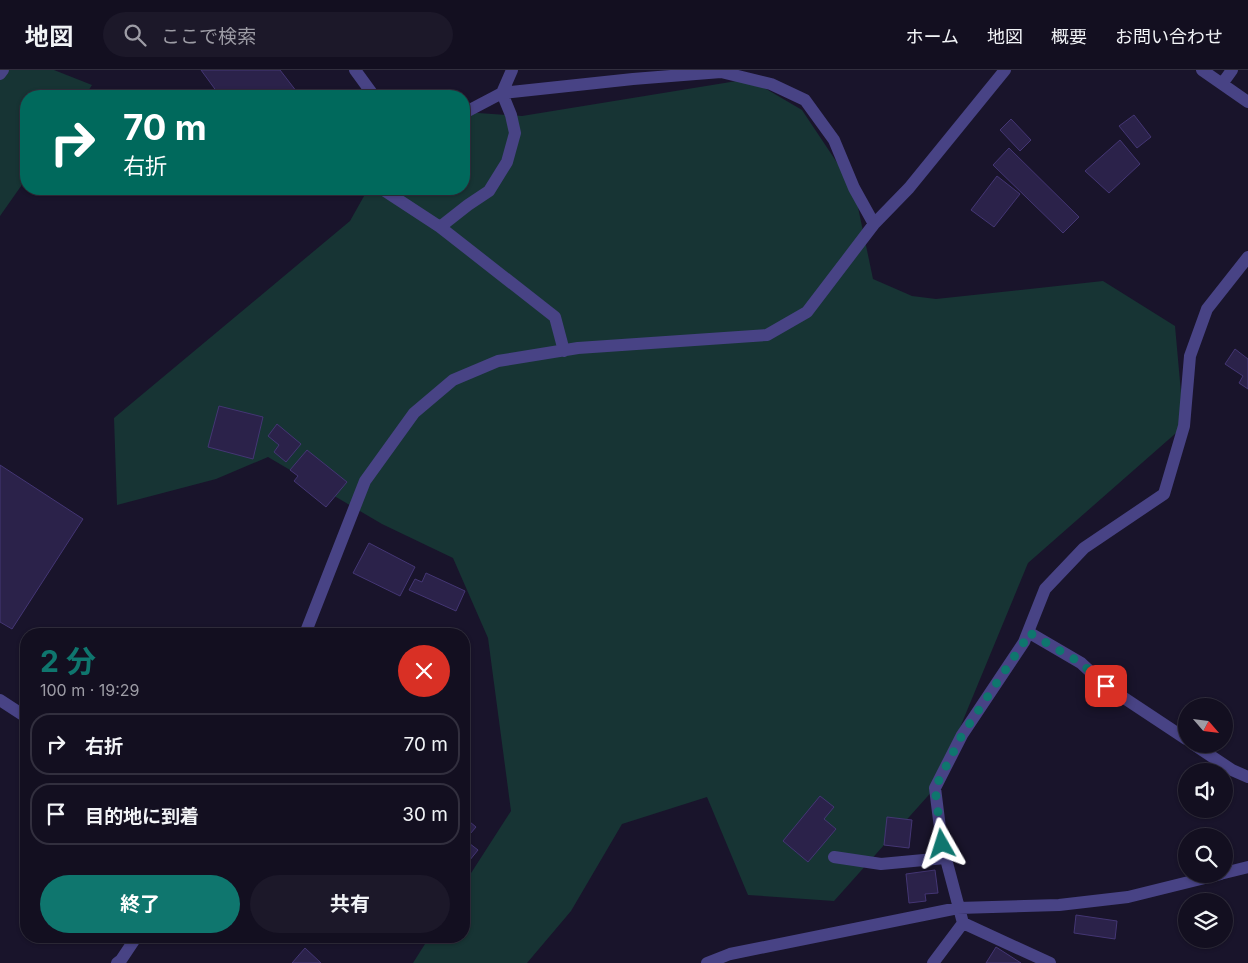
<!DOCTYPE html>
<html lang="ja">
<head>
<meta charset="utf-8">
<style>
  :root { --surface:#130f20; --page:#1c1829; --text:#f1f3f6; --muted:#9d9ca5; --line:#322f3e; --accent:#0f766e }
  body { margin:0; font-family:Inter,"Noto Sans JP",sans-serif; background:var(--page); color:var(--text); height:100vh; display:flex; flex-direction:column; font-size:19px; white-space:nowrap }
  * { box-sizing:border-box; margin:0 }
  p { font-size:16px; color:var(--muted) }
  .icon { flex:none; width:28px; height:28px; fill:none; stroke:currentColor; stroke-width:2; stroke-linecap:round; stroke-linejoin:round }
  .map { position:relative; flex:1; overflow:hidden }
  .sheet { position:absolute; left:20px; top:558px; width:450px; height:315px; display:flex; flex-direction:column; background:var(--surface); border-radius:20px; box-shadow:0 1px 4px #0004,0 0 0 1px var(--line) }
  .sheet>* { flex:none }
  .top-card { position:absolute; left:20px; top:20px; width:450px; height:105px; border-radius:20px; box-shadow:0 1px 4px #0004,0 0 0 1px var(--line); background:#00695c; color:#fff; overflow:hidden }
  .needle { width:32px; rotate:118deg }
  .tools { position:absolute; left:1178px; top:628px; display:grid; gap:10px }
  .tools a { display:grid; place-items:center; width:55px; height:55px; border-radius:50%; background:var(--surface); box-shadow:0 1px 4px #0004,0 0 0 1px var(--line); font-size:25px }
  .pin { position:absolute; display:grid; place-items:center; width:42px; height:42px; color:#fff; margin:-21px; border-radius:10px; box-shadow:0 2px 8px #0006 }
  .me { position:absolute; width:55px; margin:-28px; rotate:354deg; stroke-linejoin:round; filter:drop-shadow(0 0 4px #0008) }
  .turn { display:flex; align-items:center; gap:18px; height:105px; padding:0 20px; font-size:22px }
  .turn .icon { width:65px; height:65px; stroke-width:2.5 }
  .turn b { display:block; font-size:35px; line-height:42px }
  .round { display:grid; place-items:center; flex:none; width:52px; height:52px; border-radius:26px; background:var(--page) }
  .headline { display:flex; align-items:center; justify-content:space-between; height:85px; padding:0 20px }
  h1 { font-size:30px; font-weight:700; line-height:38px; color:var(--accent) }
  .cta { display:flex; gap:10px; margin-top:auto; padding:10px 20px }
  .cta a { flex:1; height:58px; border-radius:30px; background:var(--accent); color:#fff; font-size:20px; font-weight:700; line-height:58px; text-align:center }
  .cta a+a { background:var(--page); color:var(--text) }
  ul { padding:0; list-style:none }
  li { display:flex; align-items:center; gap:15px; height:62px; margin:0 10px 8px; padding:0 10px; border:2px solid var(--line); border-radius:20px }
  li div { flex:1 }
  li b { display:block; font-size:19px }
  li em { font-style:normal }
  header { display:flex; align-items:center; gap:30px; box-sizing:border-box; height:70px; padding:0 25px; background:var(--surface); border-bottom:1px solid var(--line) }
  header strong { font-size:24px }
  nav { display:flex; gap:28px; margin-inline-start:auto; font-size:18px }
  .search { width:350px; height:45px; background:var(--page); display:flex; align-items:center; gap:12px; box-sizing:border-box; padding:0 18px; border-radius:28px; color:var(--muted); font-size:19px }
  .map>svg:first-child { display:block }
  .green { fill:#173434 }
  .building { fill:#2b224a; stroke:#443674 }
  .lines { fill:none; stroke-linecap:round; stroke-linejoin:round }
  .minor { stroke:#484385; stroke-width:12 }
  .route { stroke:#0f766e; stroke-width:9; stroke-dasharray:0 16.2 }
</style>
</head>
<body>
<header>
<strong>地図</strong>
<div class="search"><svg class="icon" aria-label="search" viewBox="0 0 24 24"><circle cx="10" cy="10" r="6"/><path d="M15 15l6 6"/></svg>ここで検索</div>
<nav><a>ホーム</a><a>地図</a><a>概要</a><a>お問い合わせ</a></nav>
</header>
<div class="map">
<svg width="1248" height="893" viewBox="0 0 1248 893">
  <rect width="100%" height="100%" fill="#19142b"/>
  <!-- green -->
  <path class="green" d="M0,0H54L92,15L85,26H26V109L0,146Z
    M749,9L802,40L854,118L873,209L912,226L936,229L1103,211L1175,256L1184,356L1028,493L935,718L834,831L748,825L707,727L622,754L571,841L527,893H413L430,866H464V814L511,741L488,568L453,488L382,454L268,387L216,409L117,435L114,348L350,151L368,119H464V42L522,46Z"/>
  <!-- building -->
  <path class="building" d="M201,0H280L300,26H220Z
    M1134,45L1151,67L1137,78L1119,56Z
    M1011,49L1031,70L1020,81L1000,60Z
    M1120,70L1140,94L1109,123L1085,101Z
    M1009,78L1079,147L1063,163L993,95Z
    M997,106L1020,124L994,157L971,140Z
    M1235,279L1248,289V319L1239,313L1243,306L1225,294Z
    M219,336L263,347L253,389L208,377Z
    M277,354L301,374L286,392L274,382L279,375L268,366Z
    M307,380L347,412L326,437L294,411L298,406L290,400Z
    M0,395L83,449L12,559L0,552Z
    M369,473L415,497L400,526L353,503Z
    M426,503L465,521L456,541L409,520L415,509L422,512Z
    M820,726L834,737L824,749L836,759L808,792L783,771Z
    M464,729L470,734L464,742Z
    M464,747L476,757L465,770L478,780L465,796L464,795Z
    M887,747L912,750L909,778L884,775Z
    M935,800L938,823L925,824L926,831L909,833L906,804Z
    M1076,845L1117,851L1115,869L1074,863Z
    M996,877L1021,893H986Z
    M305,878L321,893H292Z"/>
  <g class="lines">
    <!-- minor -->
    <path class="minor" d="M355,0L374,26
      M512,0L502,23L633,9L721,2L771,14L805,30L834,70L854,118L874,154
      M1202,0L1248,32
      M0,4L3,0
      M1222,14L1232,0
      M464,43L502,23L511,45L515,63L507,92L489,121L468,135L440,157L555,247L564,281
      M382,119L440,157
      M1028,562L1081,593L1106,616L1186,669
      M305,564L365,411L414,343L453,310L498,291L578,278L767,265L807,242L874,154L909,118L1005,0
      M0,630L26,647
      M1193,674L1232,700L1248,707
      M834,787L881,794L945,788
      M1224,803L1248,797
      M963,853L1050,893
      M117,893L121,890L137,866
      M707,893L730,884L958,838L1059,835L1128,827L1221,804
      M933,893L963,853L942,774L935,718L962,665L1024,572L1045,519L1084,478L1164,424L1184,356L1190,286L1207,239L1248,187"/>
  </g>
  <g class="lines">
    <!-- route -->
    <path class="route" d="M942,774L935,718L962,665L1024,572L1028,562L1081,593L1106,616"/>
  </g>
</svg>
<div class="tools">
<a><svg class="needle" viewBox="-14 -14 28 28"><path d="M0-13l5 13h-10z" fill="#e53935"/><path d="M0 13l5-13h-10z" fill="#9d9ca5"/></svg></a>
<a><svg class="icon" aria-label="sound" viewBox="0 0 24 24"><path d="M4 9h4l5-4v14l-5-4H4zM17 9q2 3 0 6"/></svg></a>
<a><svg class="icon" aria-label="search" viewBox="0 0 24 24"><circle cx="10" cy="10" r="6"/><path d="M15 15l6 6"/></svg></a>
<a><svg class="icon" aria-label="layers" viewBox="0 0 24 24"><path d="M12 4l9 5-9 5-9-5zM3 14l9 5 9-5"/></svg></a>
</div>
<div class="pin" style="left:1106px;top:616px;background:#d93025"><svg class="icon" aria-label="arrive" viewBox="0 0 24 24"><path d="M6 21V4h12l-3 4 3 4H6"/></svg></div>
<svg class="me" style="left:942px;top:774px" viewBox="-20 -20 40 40"><path d="M0-17L14 15 0 8-14 15z" fill="#0f766e" stroke="#fff" stroke-width="4"/></svg>
<div class="top-card">
<div class="turn"><svg class="icon" aria-label="right" viewBox="0 0 24 24"><path d="M7 20v-9h11M14 6l5 5-5 5"/></svg><div><b>70 m</b>右折</div></div>
</div>
<section class="sheet">
<div class="headline"><div><h1>2 分</h1><p>100 m · 19:29</p></div><a class="round" style="background:#d93025;color:#fff"><svg class="icon" aria-label="close" viewBox="0 0 24 24"><path d="M6 6l12 12M18 6L6 18"/></svg></a></div>
<ul>
<li><svg class="icon" aria-label="right" viewBox="0 0 24 24"><path d="M7 20v-9h11M14 6l5 5-5 5"/></svg><div><b>右折</b></div><em>70 m</em></li>
<li><svg class="icon" aria-label="arrive" viewBox="0 0 24 24"><path d="M6 21V4h12l-3 4 3 4H6"/></svg><div><b>目的地に到着</b></div><em>30 m</em></li>
</ul>
<div class="cta"><a>終了</a><a>共有</a></div>
</section>
</div>
</body>
</html>
